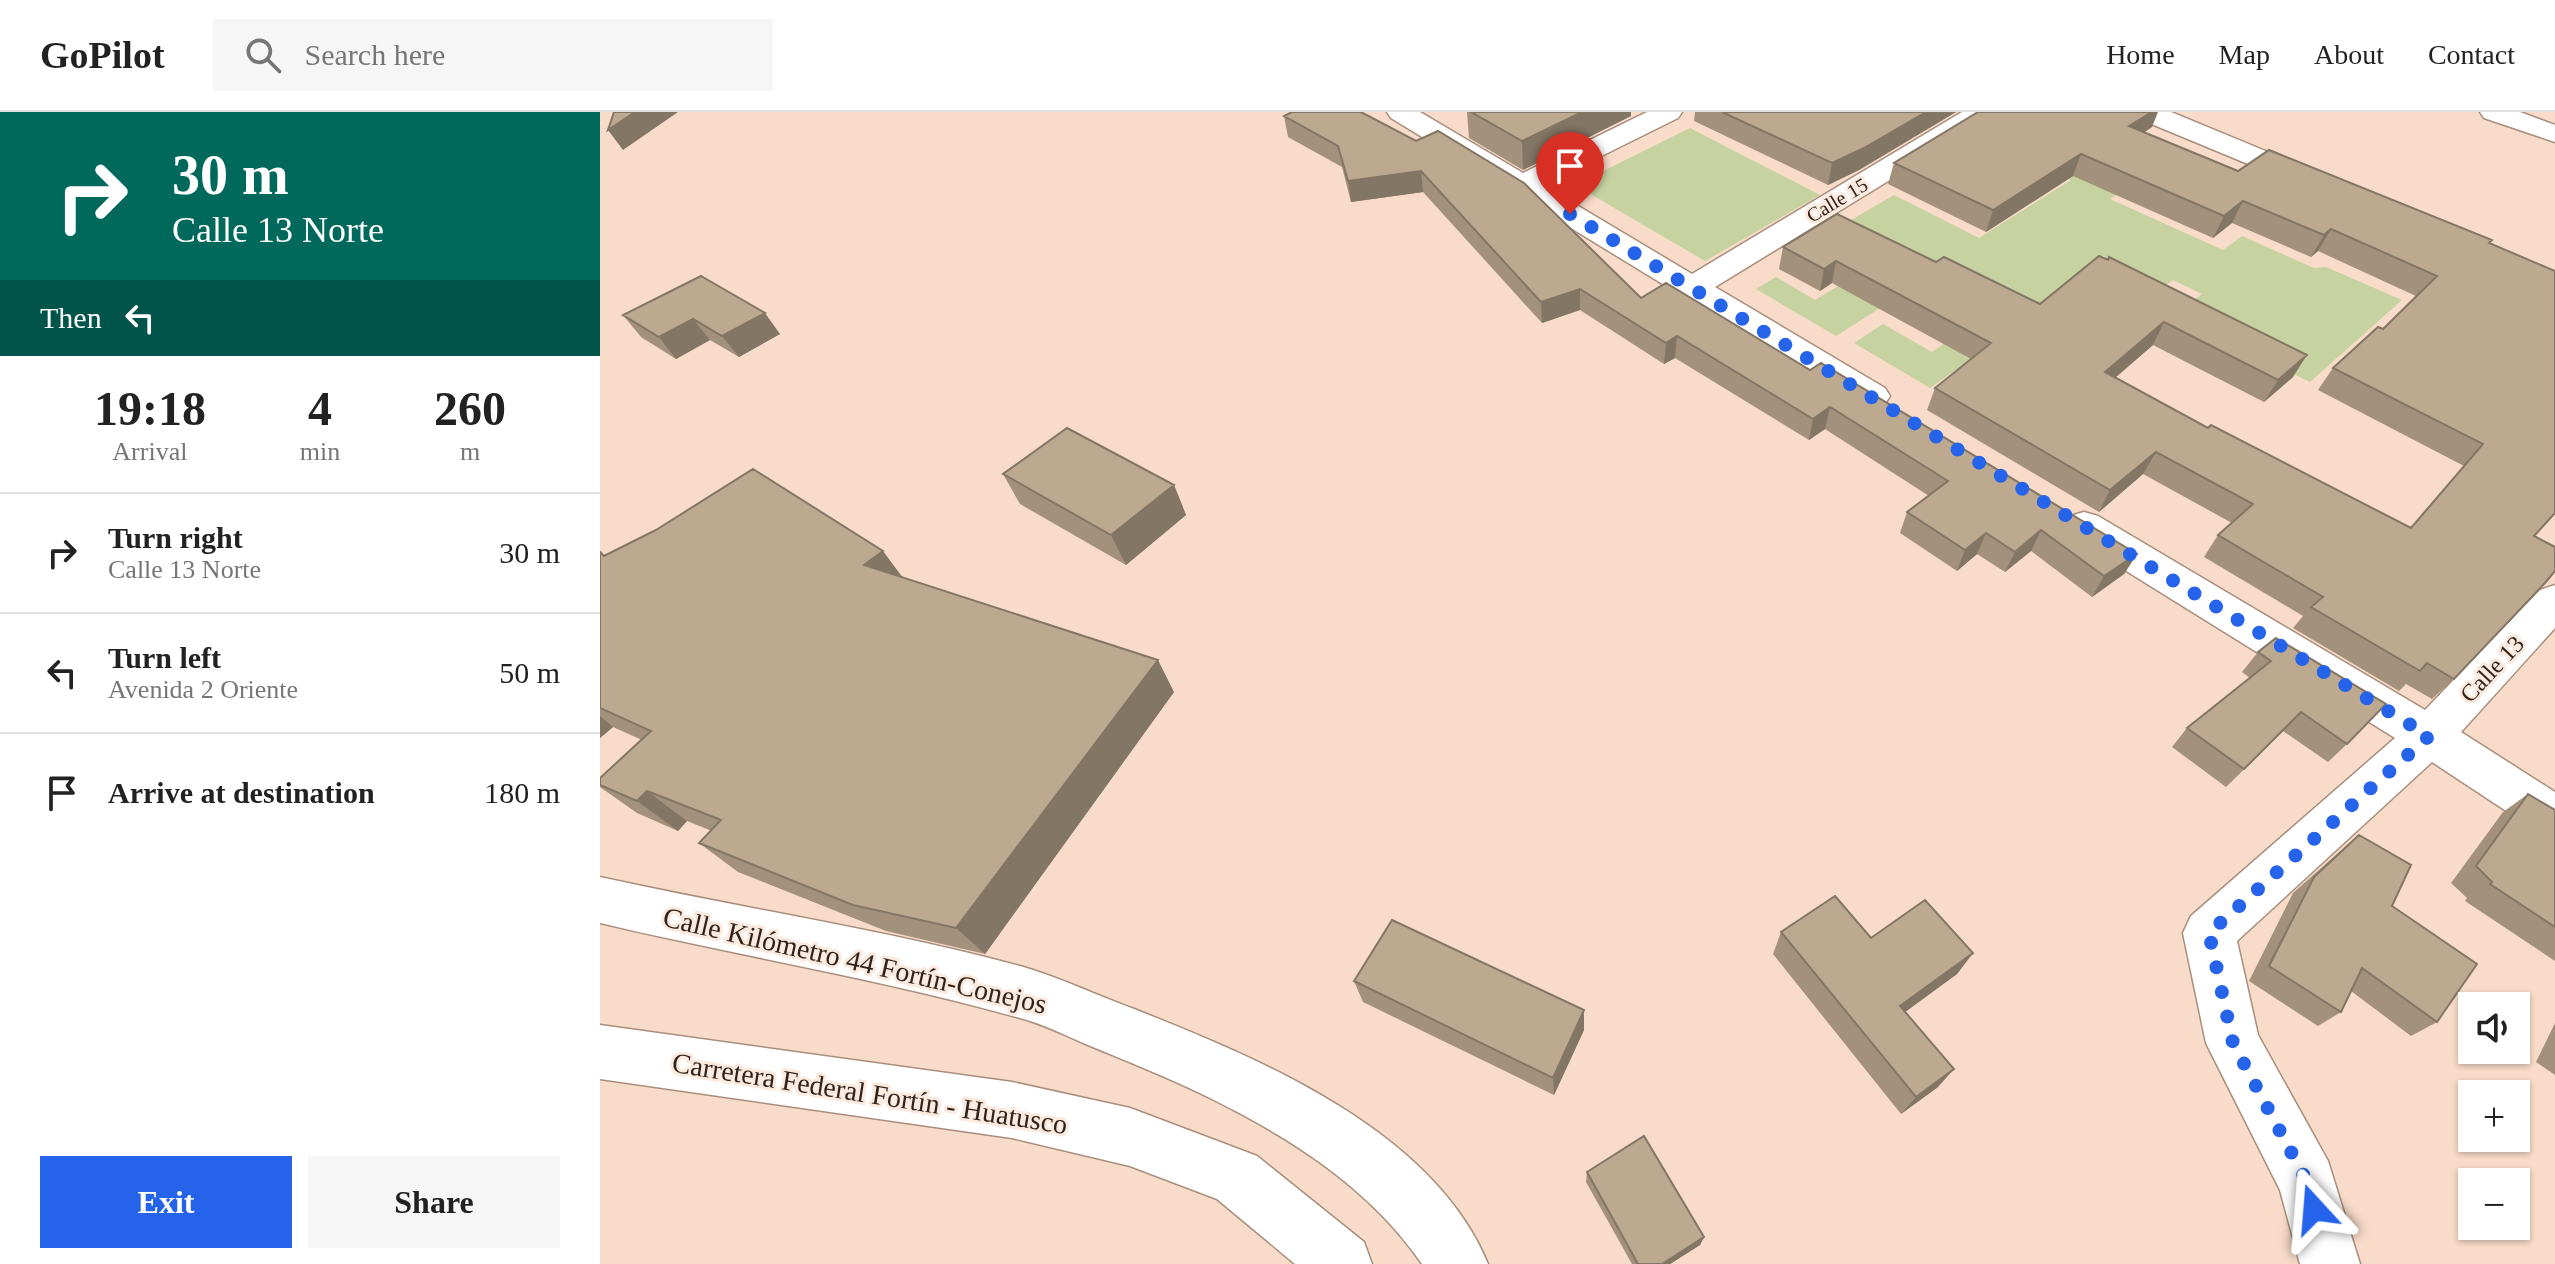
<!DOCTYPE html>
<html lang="en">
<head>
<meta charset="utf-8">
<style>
  :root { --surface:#fff; --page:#f6f6f6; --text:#222; --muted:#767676; --line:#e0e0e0; --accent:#2563eb }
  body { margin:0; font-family:Georgia,serif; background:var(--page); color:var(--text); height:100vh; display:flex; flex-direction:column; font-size:30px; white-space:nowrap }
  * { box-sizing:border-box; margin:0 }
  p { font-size:26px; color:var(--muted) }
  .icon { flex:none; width:44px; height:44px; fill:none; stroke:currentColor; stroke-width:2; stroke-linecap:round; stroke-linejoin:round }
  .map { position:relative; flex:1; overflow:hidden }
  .drawer { display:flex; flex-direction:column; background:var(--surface); width:600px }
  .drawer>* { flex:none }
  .banner { background:#00695c; color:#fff; overflow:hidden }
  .tools { position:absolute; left:1858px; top:880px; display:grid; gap:16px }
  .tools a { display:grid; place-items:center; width:72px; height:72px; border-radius:0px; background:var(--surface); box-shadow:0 2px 6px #0004; font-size:40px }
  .pin { position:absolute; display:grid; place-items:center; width:68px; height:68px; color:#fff; margin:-82px -34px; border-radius:50% 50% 50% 0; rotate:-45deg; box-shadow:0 0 8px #0007 }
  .pin .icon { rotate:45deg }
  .me { position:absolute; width:88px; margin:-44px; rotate:341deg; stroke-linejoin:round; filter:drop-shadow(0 0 6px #0008) }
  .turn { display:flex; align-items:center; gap:28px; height:168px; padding:0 40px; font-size:36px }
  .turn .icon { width:104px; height:104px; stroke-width:2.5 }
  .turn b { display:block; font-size:56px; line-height:68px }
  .then { display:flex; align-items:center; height:76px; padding:0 40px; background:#0003; gap:16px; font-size:30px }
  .eta { display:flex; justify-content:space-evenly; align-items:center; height:136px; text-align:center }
  .eta b { font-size:48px; font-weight:700; line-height:56px }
  .button { display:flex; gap:16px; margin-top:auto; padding:16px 40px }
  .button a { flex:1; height:92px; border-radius:0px; background:var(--accent); color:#fff; font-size:32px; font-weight:700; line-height:92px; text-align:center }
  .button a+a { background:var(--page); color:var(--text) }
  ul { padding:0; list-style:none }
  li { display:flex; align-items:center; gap:24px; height:120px; padding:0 40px; border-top:2px solid var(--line) }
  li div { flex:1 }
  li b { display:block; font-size:30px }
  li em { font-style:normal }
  header { display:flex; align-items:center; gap:48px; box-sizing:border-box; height:112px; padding:0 40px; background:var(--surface); border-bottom:2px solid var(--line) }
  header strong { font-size:38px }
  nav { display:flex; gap:44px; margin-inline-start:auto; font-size:28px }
  .search { width:560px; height:72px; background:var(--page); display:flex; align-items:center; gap:20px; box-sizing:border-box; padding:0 28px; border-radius:0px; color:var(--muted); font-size:30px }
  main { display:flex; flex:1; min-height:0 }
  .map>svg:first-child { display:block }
  .green { fill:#c6d3a1 }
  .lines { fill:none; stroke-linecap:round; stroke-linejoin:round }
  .street-casing { stroke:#a98e7d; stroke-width:3 }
  .primary-casing { stroke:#a98e7d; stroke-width:3 }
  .street { fill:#fff; fill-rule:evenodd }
  .primary { fill:#fff; fill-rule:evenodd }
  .wall { fill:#a3917c }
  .shaded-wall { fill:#847665 }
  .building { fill:#bda990; stroke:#847665; stroke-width:2 }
  .route { stroke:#2563eb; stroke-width:14; stroke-dasharray:0 25.2 }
  .labels { text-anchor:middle; stroke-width:6; stroke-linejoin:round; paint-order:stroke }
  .far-street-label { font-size:20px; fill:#2f241d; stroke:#fceadf }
  .street-label { font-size:24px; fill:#2f241d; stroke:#fceadf }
  .near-street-label { font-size:28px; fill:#2f241d; stroke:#fceadf }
</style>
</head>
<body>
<header>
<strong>GoPilot</strong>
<div class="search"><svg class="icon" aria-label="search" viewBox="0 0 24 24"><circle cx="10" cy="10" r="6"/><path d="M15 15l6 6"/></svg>Search here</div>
<nav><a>Home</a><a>Map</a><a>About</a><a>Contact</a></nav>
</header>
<main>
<section class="drawer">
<div class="banner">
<div class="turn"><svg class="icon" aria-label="right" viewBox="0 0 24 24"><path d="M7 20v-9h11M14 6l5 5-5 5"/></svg><div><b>30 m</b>Calle 13 Norte</div></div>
<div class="then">Then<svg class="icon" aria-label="left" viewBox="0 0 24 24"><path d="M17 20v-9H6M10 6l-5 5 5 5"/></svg></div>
</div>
<div class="eta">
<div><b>19:18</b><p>Arrival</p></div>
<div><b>4</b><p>min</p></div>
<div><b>260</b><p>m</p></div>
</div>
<ul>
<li><svg class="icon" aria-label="right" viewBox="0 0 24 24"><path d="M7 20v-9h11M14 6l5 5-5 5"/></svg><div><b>Turn right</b><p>Calle 13 Norte</p></div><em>30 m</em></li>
<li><svg class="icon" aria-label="left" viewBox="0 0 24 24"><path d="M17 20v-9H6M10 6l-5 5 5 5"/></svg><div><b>Turn left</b><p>Avenida 2 Oriente</p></div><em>50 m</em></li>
<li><svg class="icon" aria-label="arrive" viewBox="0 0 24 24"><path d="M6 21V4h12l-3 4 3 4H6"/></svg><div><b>Arrive at destination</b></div><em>180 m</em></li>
</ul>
<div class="button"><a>Exit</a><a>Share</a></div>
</section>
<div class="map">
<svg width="1955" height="1152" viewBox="0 0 1955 1152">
  <rect width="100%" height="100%" fill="#f8dbc8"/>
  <!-- green -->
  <path class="green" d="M1090,16L1220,83L1105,149L975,73Z
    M1390,30L1573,42L1510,87L1623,138L1642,124L1714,156L1726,155L1802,188L1710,270L1574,203L1602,182L1573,168L1542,191L1489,164L1330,276L1254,231L1283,212L1332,240L1399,194L1337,160L1236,224L1156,177L1176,165L1215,188L1284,146L1234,118L1294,83L1379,126L1471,68Z"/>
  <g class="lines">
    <defs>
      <path id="street" d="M787,0H820L923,61L1047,0H1082L1078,6L943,73L1092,162L1362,0H1395L1391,6L1115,175L1285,276L1290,284L1285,292L1272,296L1259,292L791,6Z
        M1533,0H1571L1721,62L1726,68L1721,74L1711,77L1701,74L1537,6Z
        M1880,0H1920L1955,13V30L1884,6Z
        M1484,400L1498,404L1825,598L1940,478L1955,473V516L1861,620L1955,680V726L1938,720L1832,650L1637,829L1658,923L1728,1049L1760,1152H1700L1680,1078L1606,931L1583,821L1591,804L1795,626L1470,424L1464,414L1470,404Z
        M0,765C140,796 282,817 420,854C459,865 496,883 534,897C660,947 833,1018 888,1152H822C770,1076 691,1026 610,986C570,966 529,950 488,933C465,923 443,912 420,906C282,867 139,844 0,811Z"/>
      <path id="primary" d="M0,913L412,970L530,996L657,1044L764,1130L772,1152H695L617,1087L530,1054L412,1026L0,967Z"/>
    </defs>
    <!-- street casing -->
    <use href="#street" class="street-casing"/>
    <!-- primary casing -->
    <use href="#primary" class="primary-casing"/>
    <!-- street -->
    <use href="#street" class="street"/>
    <!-- primary -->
    <use href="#primary" class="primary"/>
  </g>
  <!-- wall -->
  <path class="wall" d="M761,0L1041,186L1210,258L1537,442L1524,462L1492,485L1431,439L1405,460L1377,442L1357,459L1300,421L1307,400L1329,384L1225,317L1209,328L1075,246L1064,252L980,198L942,211L823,80L751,90L742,55L688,25L684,4Z
    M867,0H1031V4L923,58L869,26Z
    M1095,0H1356L1259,58L1228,73L1094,9Z
    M1552,15L1544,20L1638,59L1890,132L1934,424L1854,567L1832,587L1806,572L1799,579L1693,516L1703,504L1604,445L1618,423L1632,411L1543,362L1499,400L1327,298L1335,276L1371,247L1232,171L1220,179L1179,157L1183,135L1336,150L1440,192L1499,144L1693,265L1664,290L1553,233L1515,266L1608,316L1811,416L1864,354L1718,278L1733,256L1783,217L1816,184L1718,139L1711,145L1632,111L1613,126L1473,64L1386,120L1288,72L1294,51Z
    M101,164L180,222L139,245L110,228L76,247L41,225L23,203Z
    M403,362L574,373L586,403L526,453L420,392Z
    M0,440L4,444L302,465L574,580L385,842L286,819L138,760L99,731L112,719L87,709L78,719L37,701L0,675V666L42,628L13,615L0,626Z
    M1676,526L1747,632L1728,650L1683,619L1626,675L1572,635L1587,616L1650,566L1642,560L1658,540Z
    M1928,682L1955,698V849L1865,789L1867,786L1851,771L1903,700Z
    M1759,723L1792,794L1837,910L1811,924L1751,879L1741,900L1718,914L1649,869L1693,781L1738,741Z
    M1181,820L1271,826L1373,841L1357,862L1305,900L1338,975L1301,1002L1173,842Z
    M754,869L984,898V918L954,983L763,890Z
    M1955,911V963L1936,950Z
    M987,1060L1104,1125L1100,1133L1070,1152H1032L986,1070Z"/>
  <!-- shaded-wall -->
  <path class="shaded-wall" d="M35,0H78L23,38L8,18Z
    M982,0H1031V4L923,58L922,29Z
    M1326,0H1356L1259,58L1228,73L1232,51Z
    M1552,0H1558L1552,15L1521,36L1529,14Z
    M1481,42L1473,64L1386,120L1393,98Z
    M821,59L823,80L751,90L748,69Z
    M1643,89L1632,111L1613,126L1624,104Z
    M1731,117L1718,139L1711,145L1724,123Z
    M1236,149L1232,171L1220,179L1224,157Z
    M980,177V198L942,211L941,190Z
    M165,201L180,222L139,245L122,224Z
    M93,207L110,228L76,247L59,225Z
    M1564,210L1553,233L1495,283L1505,260Z
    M1077,224L1075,246L1064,252L1066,231Z
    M1707,243L1693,265L1664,290L1678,268Z
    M1230,295L1225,317L1209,328L1213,307Z
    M1556,340L1543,362L1499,400L1510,378Z
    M574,373L586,403L526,453L511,423Z
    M1441,418L1431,439L1405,460L1415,440Z
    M1386,421L1377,442L1357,459L1365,438Z
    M283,439L309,474L264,453Z
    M1537,442L1524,462L1492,485L1504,464Z
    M558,548L574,580L385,842L356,816Z
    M0,604L13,615L0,626Z
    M47,679L87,709L78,719L37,689Z
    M1373,841L1357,862L1286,914L1300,894Z
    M984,898V918L954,983L953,966Z
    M1354,957L1338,975L1301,1002L1316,985Z
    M1104,1125L1100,1133L1070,1152H1062Z"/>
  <!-- building -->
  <path class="building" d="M14,0H35L8,18Z
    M692,0H761L816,29L838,19L924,71L1041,186L1066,171L1210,258L1221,251L1537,442L1504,464L1441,418L1415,440L1386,421L1365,438L1307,400L1348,369L1230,295L1213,307L1077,224L1066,231L980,177L941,190L821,59L748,69L738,34L684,4Z
    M871,0H982L922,29Z
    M1122,0H1326L1264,36L1232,51Z
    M1378,0H1552L1529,14L1638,59L1669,38L1892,128L1889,131L1955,159V401L1934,424L1955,435V459L1945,471L1854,567L1827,551L1820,559L1711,495L1723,485L1618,423L1653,392L1556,340L1510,378L1335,276L1391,231L1236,149L1224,157L1183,135L1237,102L1336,150L1344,145L1440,192L1499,144L1508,148L1509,145L1707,243L1678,268L1564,210L1505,260L1608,316L1611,313L1811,416L1883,332L1733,256L1778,215L1783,217L1837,164L1731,117L1724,123L1643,89L1624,104L1481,42L1393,98L1294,51Z
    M101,164L165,201L122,224L93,207L59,225L23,203Z
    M467,316L574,373L511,423L403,362Z
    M153,357L283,439L264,453L558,548L356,816L253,793L99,731L121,708L47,679L37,689L0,673V666L51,619L0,596V440L4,444L56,418Z
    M1676,526L1786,592L1747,632L1701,600L1644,657L1587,616L1671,549L1658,540Z
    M1928,682L1955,698V815L1890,772L1892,770L1876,754Z
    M1759,723L1811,753L1792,794L1877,852L1837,910L1762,856L1741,900L1669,854L1714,765Z
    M1235,784L1271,826L1325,788L1373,841L1300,894L1354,957L1316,985L1181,820Z
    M792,808L984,898L953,966L754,869Z
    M1044,1024L1104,1125L1062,1152H1038L987,1060Z"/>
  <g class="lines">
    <!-- route -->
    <path class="route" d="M970,102L1829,624L1609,821L1633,931L1707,1070L1714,1097"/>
  </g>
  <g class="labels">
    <!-- far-street labels -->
    <g class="far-street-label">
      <text transform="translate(1237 88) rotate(-31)" y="7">Calle 15</text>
    </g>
    <!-- street labels -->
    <g class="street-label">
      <text transform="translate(1892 557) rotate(-47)" y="8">Calle 13</text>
    </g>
    <!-- near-street labels -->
    <g class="near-street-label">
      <text transform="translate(255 848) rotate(13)" y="10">Calle Kilómetro 44 Fortín-Conejos</text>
      <text transform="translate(270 981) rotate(9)" y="10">Carretera Federal Fortín - Huatusco</text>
    </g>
  </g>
</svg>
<div class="tools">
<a><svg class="icon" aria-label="sound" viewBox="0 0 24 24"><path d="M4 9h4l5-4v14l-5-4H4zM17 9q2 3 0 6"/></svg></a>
<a>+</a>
<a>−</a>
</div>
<div class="pin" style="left:970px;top:102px;background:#d93025"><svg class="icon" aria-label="arrive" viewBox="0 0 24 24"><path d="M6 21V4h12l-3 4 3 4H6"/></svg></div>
<svg class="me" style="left:1714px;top:1097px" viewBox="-20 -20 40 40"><path d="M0-17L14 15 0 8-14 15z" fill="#2563eb" stroke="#fff" stroke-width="4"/></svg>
</div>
</main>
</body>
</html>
